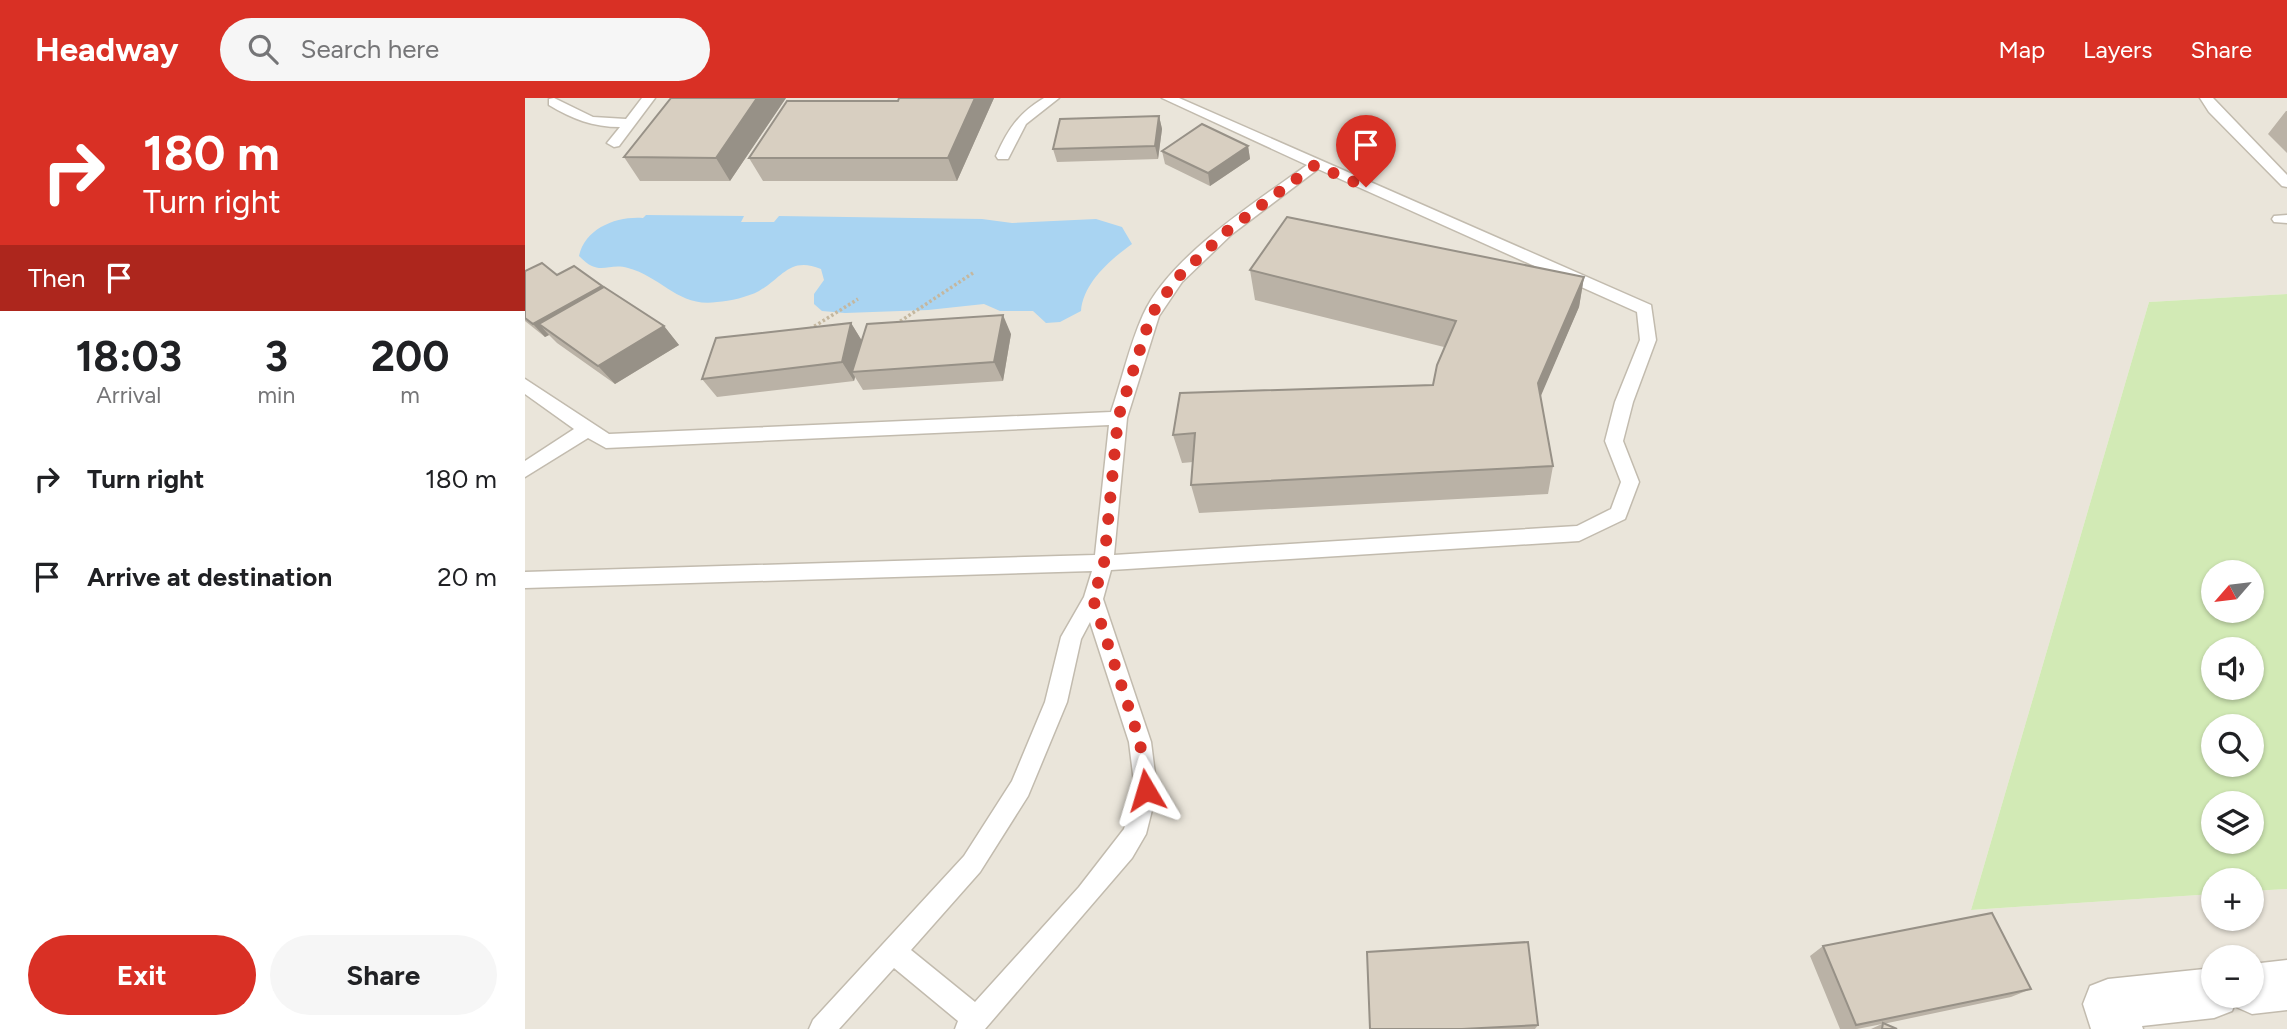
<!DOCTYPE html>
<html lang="en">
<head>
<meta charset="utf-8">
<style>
  :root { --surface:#fff; --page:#f6f6f6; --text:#202124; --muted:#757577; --accent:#d93025 }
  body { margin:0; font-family:Figtree,sans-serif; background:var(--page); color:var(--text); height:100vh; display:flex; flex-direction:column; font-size:26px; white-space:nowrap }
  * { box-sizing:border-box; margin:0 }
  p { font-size:23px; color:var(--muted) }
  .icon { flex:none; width:38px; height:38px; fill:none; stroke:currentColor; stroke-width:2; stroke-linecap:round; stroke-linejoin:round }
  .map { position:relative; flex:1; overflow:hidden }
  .panel { display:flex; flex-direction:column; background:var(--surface); width:525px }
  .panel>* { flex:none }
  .top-card { background:#d93025; color:#fff; overflow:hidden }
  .needle { width:46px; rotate:242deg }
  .buttons { position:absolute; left:1676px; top:462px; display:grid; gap:14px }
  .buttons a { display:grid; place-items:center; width:63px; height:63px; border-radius:50%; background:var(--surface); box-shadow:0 2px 5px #0004; font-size:35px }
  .pin { position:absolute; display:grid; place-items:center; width:60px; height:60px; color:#fff; margin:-72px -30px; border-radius:50% 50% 50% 0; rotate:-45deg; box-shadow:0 0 7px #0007 }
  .pin .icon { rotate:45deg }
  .me { position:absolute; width:77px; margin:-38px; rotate:353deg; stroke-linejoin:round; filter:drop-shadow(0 0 5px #0008) }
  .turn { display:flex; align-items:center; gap:24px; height:147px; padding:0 28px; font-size:32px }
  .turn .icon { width:91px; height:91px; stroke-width:2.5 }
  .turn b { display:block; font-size:49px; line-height:60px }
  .then { display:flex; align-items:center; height:66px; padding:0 28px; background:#0003; gap:14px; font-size:26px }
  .eta { display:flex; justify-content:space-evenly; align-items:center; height:119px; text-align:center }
  .eta b { font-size:42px; font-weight:700; line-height:49px }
  .button { display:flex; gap:14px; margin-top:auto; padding:14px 28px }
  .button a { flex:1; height:80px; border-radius:42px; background:var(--accent); color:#fff; font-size:28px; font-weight:700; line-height:80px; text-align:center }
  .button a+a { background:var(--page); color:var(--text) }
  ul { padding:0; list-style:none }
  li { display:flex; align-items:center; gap:21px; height:98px; padding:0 28px }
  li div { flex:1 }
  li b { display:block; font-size:26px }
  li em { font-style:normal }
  header { display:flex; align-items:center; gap:42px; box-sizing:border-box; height:98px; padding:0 35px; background:var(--accent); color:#fff }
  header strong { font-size:33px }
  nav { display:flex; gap:38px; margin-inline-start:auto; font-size:24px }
  .search { width:490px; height:63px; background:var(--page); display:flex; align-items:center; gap:18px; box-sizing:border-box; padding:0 24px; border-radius:38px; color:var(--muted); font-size:26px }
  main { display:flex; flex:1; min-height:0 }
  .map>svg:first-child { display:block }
  .residential { fill:#eae5da; fill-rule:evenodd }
  .green { fill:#d2eab5; fill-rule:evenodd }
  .water { fill:#a9d4f2 }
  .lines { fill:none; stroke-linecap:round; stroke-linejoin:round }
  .lane-casing { stroke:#c2bbae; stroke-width:3 }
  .street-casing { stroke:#c2bbae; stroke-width:3 }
  .path { stroke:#c4b79f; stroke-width:3.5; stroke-dasharray:2.5 2.5; stroke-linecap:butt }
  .lane { fill:#fff; fill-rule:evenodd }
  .street { fill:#fff; fill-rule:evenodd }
  .wall { fill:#bab2a6 }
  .shaded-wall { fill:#979187 }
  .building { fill:#d8cfc1; stroke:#979187; stroke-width:2 }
  .route { stroke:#d93025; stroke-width:12; stroke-dasharray:0 21.6 }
</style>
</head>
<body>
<header>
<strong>Headway</strong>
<div class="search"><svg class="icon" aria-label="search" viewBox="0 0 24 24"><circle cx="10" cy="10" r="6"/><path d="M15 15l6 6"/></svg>Search here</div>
<nav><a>Map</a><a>Layers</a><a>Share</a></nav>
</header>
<main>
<section class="panel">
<div class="top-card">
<div class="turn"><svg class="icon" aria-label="right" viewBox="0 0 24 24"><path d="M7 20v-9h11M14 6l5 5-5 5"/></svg><div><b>180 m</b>Turn right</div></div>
<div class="then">Then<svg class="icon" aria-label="arrive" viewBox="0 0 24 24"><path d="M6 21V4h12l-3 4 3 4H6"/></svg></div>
</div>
<div class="eta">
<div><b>18:03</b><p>Arrival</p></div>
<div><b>3</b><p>min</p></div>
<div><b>200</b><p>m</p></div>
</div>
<ul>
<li><svg class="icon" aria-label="right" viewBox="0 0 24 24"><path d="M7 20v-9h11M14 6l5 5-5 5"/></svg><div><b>Turn right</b></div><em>180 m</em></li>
<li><svg class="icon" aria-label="arrive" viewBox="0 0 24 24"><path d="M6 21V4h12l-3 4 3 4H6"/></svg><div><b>Arrive at destination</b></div><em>20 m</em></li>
</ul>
<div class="button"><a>Exit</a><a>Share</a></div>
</section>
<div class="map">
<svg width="1762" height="931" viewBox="0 0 1762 931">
  <rect width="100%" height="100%" fill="#f6f3ec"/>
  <!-- residential -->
  <path class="residential" d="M0,0H1762V196L1624,204L1446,812L1689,796V821H1727V793L1762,791V931H0ZM1689,859H1727V898H1689Z"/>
  <!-- green -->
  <path class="green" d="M1762,196V791L1727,793V782H1689V796L1446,812L1624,204ZM1689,474H1727V513H1689ZM1689,551H1727V590H1689ZM1689,628H1727V667H1689ZM1689,705H1727V744H1689Z"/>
  <!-- water -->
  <path class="water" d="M121,117L219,118L216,124H249L254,118L457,121L487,125L571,121L597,129L607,146C586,161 558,185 556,213L535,224L521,225L508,213H475L459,206L403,212L320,215L297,213L289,206V196L299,182L296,171C265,158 258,179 234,193C223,199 205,203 192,204C154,210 137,179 103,170C82,164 75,180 54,158C60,130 92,118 118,120Z"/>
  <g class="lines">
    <defs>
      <path id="lane" d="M29,0L68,19L101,21L117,0H130L94,48L89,49L82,45L95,29C68,29 47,21 24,7V1Z
        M519,0H534L501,26L483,61H473L471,58C483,31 494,15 519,0Z
        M637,0H654L1126,207L1131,242L1108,304L1098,343L1114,384L1100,421L1054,443L586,472L578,501L626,644L632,692L621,736L607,760L460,931H430L433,923L369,870L314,931H284L288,922L439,758L487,683L520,604L536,539L559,499L567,473L0,490V474L570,457L584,327L81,350L63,340L0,379V363L49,331L0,296V281L84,336L586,314C597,282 604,248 618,217C644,159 731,104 782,67ZM793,71L1112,214L1115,242L1090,304L1080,343L1096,384L1086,411L1052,428L589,457L602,320L634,218L657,184L707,136ZM565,524L604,644L610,692L599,731L554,789L450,904L386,852L455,774L503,698L542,604L556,541Z
        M1675,0H1688L1762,77V89L1757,88L1684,14Z
        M1762,117V125L1749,124L1747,121L1749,118Z"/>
      <path id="street" d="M1762,862V912L1727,916L1709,908L1707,913L1689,920L1617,928L1618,931H1566L1558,906L1565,888L1583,881L1689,870V898H1727V866Z"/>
    </defs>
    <!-- lane casing -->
    <use href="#lane" class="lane-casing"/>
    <!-- street casing -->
    <use href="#street" class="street-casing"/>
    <!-- path -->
    <path class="path" d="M371,226L448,175
      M285,231L333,201"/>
    <!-- lane -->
    <use href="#lane" class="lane"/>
    <!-- street -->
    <use href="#street" class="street"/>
  </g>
  <!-- wall -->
  <path class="wall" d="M261,0L205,83H115L99,59Z
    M374,0H469L432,83H238L224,60L373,3Z
    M1761,13H1762V55L1743,36Z
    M634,18L637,31L633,61L532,64L528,51Z
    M723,48L725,61L685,88L640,66L637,53Z
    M725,172L1059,179L1054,209L1015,298L1028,368L1023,396L674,415L666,387L668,364L657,365L648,337L908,287L919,249L730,202Z
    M0,173L32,177L78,190L139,228L154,247L90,286L32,245L24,237L20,239L0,223Z
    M326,225L337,243L486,236L478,283L338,292L330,279L329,283L192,299L177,281Z
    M1298,848L1506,891L1486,899L1358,926L1372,931H1346L1357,926L1332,931H1315L1285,858Z
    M1013,927L1010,931H845Z"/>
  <!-- shaded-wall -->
  <path class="shaded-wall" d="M232,0H261L205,83L191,60Z
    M450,0H469L432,83L423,60Z
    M634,18L637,31L633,61L630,48Z
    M723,48L725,61L685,88L683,75Z
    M1059,179L1054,209L1009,314L1013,285Z
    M77,188L88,201L14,226L24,237L20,239L8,226Z
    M478,217L486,236L478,283L469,264Z
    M326,225L337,243L327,274L330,279L329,283L317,264Z
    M139,228L154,247L90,286L73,268Z"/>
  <!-- building -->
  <path class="building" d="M146,0H232L191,60L99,59Z
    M374,0H450L423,60H224L262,3H373Z
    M634,18L630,48L528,51L535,21Z
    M677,26L723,48L683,75L637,53Z
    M762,119L1059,179L1013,285L1028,368L666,387L670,335L648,337L655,295L908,287L912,267L931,223L725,172Z
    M17,165L32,177L49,168L77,188L8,226L0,220V173Z
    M79,189L139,228L73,268L14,226Z
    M478,217L469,264L327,274L342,226Z
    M326,225L317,264L177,281L191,240Z
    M1467,815L1506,891L1331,927L1298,848Z
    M1003,844L1013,927L937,931H845L842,854Z
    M1358,925L1372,931H1357Z"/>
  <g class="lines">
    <!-- route -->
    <path class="route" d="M621,692L615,644L568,501L579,465L593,320L626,217L652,180L702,133L790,67L841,89"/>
  </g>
</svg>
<div class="buttons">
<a><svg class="needle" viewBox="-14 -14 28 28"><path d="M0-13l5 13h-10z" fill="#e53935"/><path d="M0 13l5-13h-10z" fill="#757577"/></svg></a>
<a><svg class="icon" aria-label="sound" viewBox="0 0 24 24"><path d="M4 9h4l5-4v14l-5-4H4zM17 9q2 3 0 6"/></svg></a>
<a><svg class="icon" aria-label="search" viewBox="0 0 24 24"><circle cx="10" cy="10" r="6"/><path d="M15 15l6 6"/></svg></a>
<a><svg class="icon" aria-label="layers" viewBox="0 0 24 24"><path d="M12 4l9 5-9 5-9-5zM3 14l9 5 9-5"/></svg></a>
<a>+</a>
<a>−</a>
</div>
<div class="pin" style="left:841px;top:89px;background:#d93025"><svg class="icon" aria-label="arrive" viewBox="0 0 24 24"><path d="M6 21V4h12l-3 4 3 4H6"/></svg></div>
<svg class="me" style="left:621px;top:692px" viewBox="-20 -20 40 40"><path d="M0-17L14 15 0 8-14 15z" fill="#d93025" stroke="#fff" stroke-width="4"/></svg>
</div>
</main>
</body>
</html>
